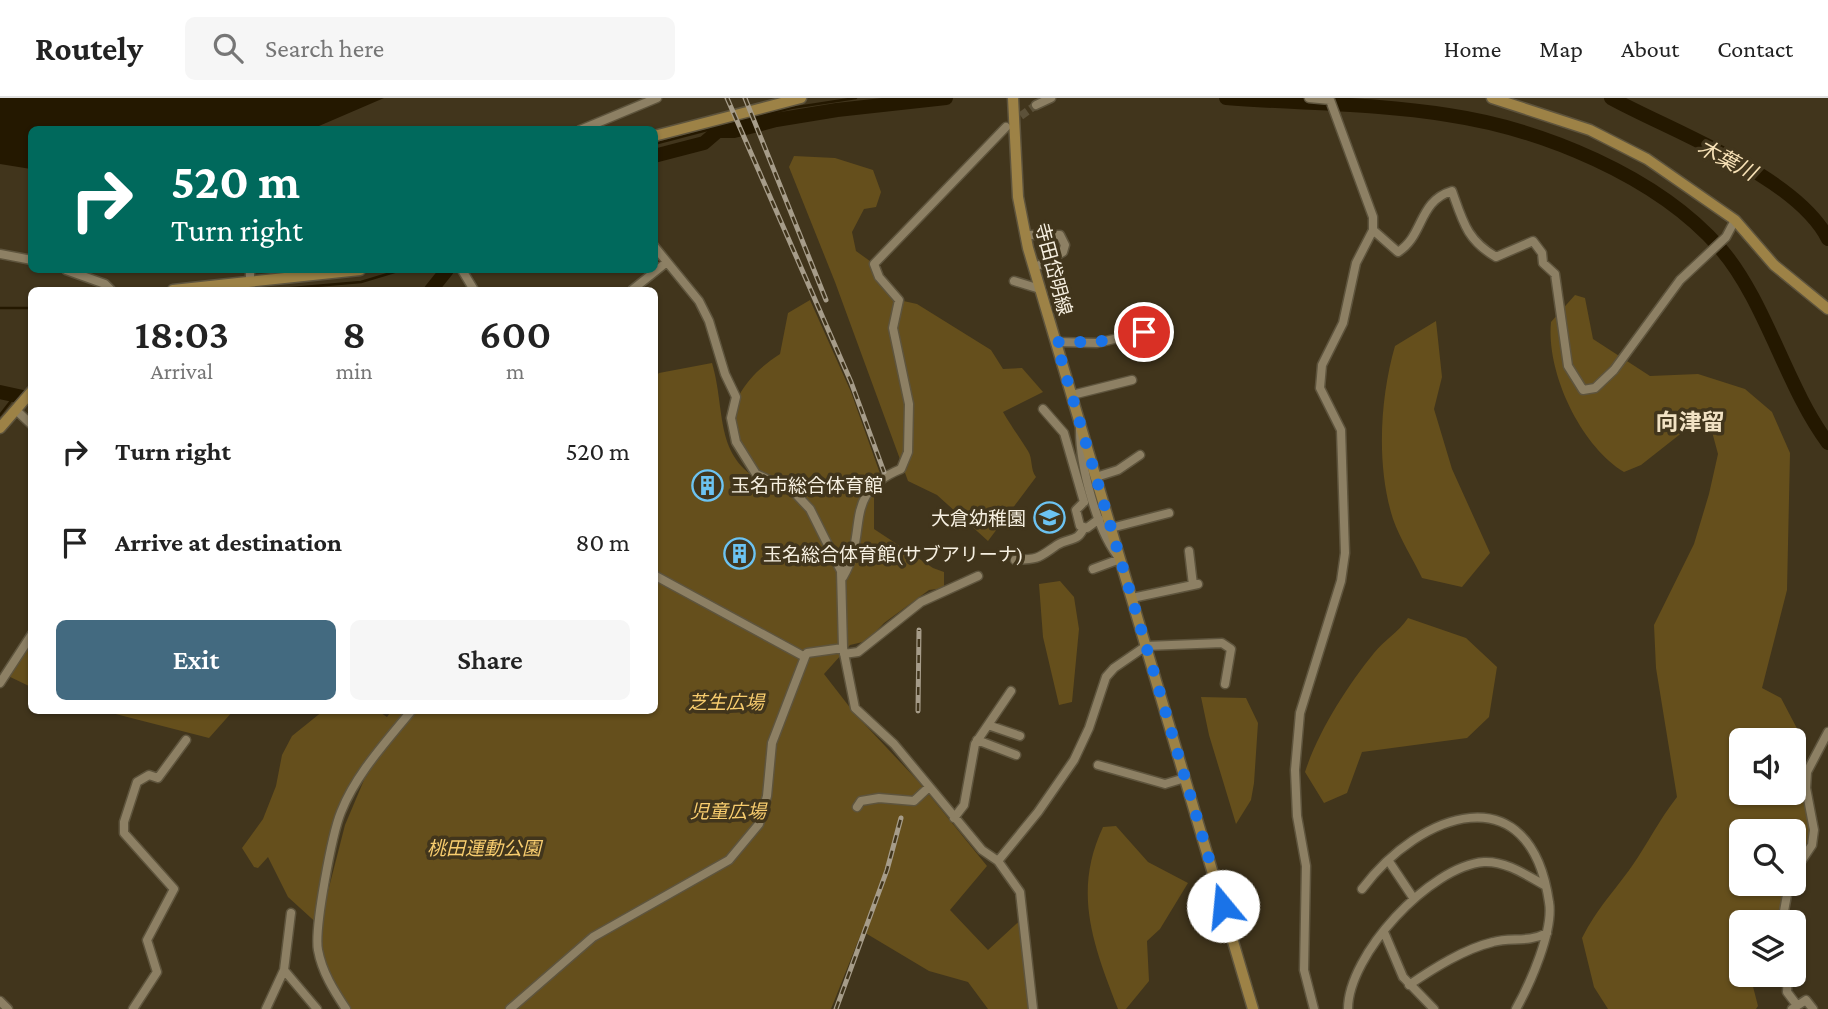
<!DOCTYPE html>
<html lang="en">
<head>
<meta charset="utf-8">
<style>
  :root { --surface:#fff; --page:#f6f6f6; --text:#222; --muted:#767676; --line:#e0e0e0; --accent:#436a80 }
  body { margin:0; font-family:"Crimson Pro","Noto Sans JP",serif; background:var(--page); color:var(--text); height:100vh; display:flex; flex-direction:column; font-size:26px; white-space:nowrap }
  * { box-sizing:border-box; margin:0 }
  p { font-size:23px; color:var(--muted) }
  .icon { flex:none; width:38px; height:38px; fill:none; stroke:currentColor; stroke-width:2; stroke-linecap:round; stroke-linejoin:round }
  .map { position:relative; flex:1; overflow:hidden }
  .panel { position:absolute; left:28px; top:189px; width:630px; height:427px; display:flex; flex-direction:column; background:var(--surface); border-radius:10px; box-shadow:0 2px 5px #0004 }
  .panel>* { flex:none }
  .banner { position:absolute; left:28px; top:28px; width:630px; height:147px; border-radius:10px; box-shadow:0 2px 5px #0004; background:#00695c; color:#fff; overflow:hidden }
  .controls { position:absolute; left:1729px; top:630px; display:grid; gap:14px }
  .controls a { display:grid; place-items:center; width:77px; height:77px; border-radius:10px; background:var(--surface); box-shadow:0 2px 5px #0004; font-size:35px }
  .pin { position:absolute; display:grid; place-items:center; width:60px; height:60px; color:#fff; margin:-30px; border:4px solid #fff; border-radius:50%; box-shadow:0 2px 7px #0007 }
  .me { position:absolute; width:77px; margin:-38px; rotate:343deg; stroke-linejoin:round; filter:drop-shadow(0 0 5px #0008) }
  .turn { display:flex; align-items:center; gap:24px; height:147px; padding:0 28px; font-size:32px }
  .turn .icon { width:91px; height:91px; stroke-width:2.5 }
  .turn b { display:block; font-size:49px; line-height:60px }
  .eta { display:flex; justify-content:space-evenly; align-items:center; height:119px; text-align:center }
  .eta b { font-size:42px; font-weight:600; line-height:49px }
  .action { display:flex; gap:14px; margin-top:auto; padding:14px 28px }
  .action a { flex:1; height:80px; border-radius:10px; background:var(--accent); color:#fff; font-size:28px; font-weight:600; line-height:80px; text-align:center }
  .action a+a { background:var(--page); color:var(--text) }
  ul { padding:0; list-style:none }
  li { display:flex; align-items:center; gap:21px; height:91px; padding:0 28px }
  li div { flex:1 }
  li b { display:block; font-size:26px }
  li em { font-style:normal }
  header { display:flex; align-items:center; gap:42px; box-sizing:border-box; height:98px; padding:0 35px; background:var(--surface); border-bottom:2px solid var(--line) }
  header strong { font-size:33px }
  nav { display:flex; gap:38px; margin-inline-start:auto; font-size:24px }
  .search { width:490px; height:63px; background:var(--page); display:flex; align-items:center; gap:18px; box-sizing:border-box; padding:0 24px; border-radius:10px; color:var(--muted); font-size:26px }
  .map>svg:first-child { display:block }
  .green { fill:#654f1c; fill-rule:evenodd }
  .water { fill:#241800 }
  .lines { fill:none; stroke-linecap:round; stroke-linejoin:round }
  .stream { stroke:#241800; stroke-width:2.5 }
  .river { stroke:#241800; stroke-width:14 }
  .minor-tunnel { stroke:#5c5139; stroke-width:8; stroke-dasharray:8 4; stroke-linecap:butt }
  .minor-casing { stroke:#5e543d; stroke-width:11 }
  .major-casing { stroke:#5e543d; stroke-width:13 }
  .minor { stroke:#8d8064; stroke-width:8 }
  .major { stroke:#9d8246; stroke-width:10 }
  .rail-casing { stroke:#a69c89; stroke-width:5 }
  .rail { stroke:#41351c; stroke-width:2.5; stroke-dasharray:8; stroke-linecap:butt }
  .route { stroke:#1a73e8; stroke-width:12; stroke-dasharray:0 21.6 }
  .labels { text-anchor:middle; stroke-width:7; stroke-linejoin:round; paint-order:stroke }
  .street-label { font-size:19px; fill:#f6efe0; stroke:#41351c }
  .poi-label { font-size:19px; fill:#f6efe0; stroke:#41351c; text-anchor:start }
  .park-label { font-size:19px; font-style:italic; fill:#f7cc6e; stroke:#41351c }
  .water-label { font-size:21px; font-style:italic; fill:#f7e1b6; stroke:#41351c }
  .quarter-label { font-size:23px; font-weight:bold; fill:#f1e2c4; stroke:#41351c }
</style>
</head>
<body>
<header>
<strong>Routely</strong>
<div class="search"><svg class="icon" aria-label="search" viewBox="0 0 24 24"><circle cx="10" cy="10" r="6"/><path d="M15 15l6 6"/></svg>Search here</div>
<nav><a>Home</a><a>Map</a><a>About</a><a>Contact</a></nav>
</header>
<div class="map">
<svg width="1828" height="911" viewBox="0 0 1828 911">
  <rect width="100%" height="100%" fill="#41351c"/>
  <!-- green -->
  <path class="green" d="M794,58L835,60L873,72L881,94L876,109L864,111L852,134L856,153L874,166L899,202L917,206L991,252L1003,271L1022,270L1043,294L1003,314C1011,328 1020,340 1028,353C1033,361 1030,371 1036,379L988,443L937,397L908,383L835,184L789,69Z
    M1575,197L1585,200L1593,241L1650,278L1698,276L1745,291L1772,314L1790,355L1787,492L1762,590L1781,600L1802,640L1812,747L1794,774V733H1741V786H1789L1781,824H1760L1741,813L1738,833L1741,877H1750L1758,908L1756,911H1608L1594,889L1582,840C1598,809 1613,795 1632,768C1648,745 1659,722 1677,699L1656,570L1654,527L1694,446L1709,396L1718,356L1707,315L1641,367L1624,374C1581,348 1546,275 1551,224ZM1741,642H1794V695H1741Z
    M810,202L851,294L883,384L874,395V431L933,470L944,474V490L929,492L884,525L867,543L850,547L824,576L855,616L918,683L987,768L950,812L988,852L1026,817L1038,911H988L968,884L929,873L862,833L831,911H346L322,867L321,829L288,799L268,759L258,770L254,769L242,750L263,721L276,688L282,657L292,638L323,613H378L387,619L392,612H654L655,279L659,275L712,265C727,316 712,365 773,388C713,346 722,293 780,256L788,215ZM398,628L364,682L345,727L325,805V789L340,715Z
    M1436,223L1442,279L1434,311L1452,371L1490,455L1462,489L1422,480C1413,461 1400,441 1393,421C1376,368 1380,300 1395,248Z
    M1060,483L1074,499L1079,531L1072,604L1059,607L1043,539L1039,486Z
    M1408,520L1466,540L1497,569L1489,619L1467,640L1362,654L1347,695L1324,705L1305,674C1318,634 1347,588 1374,555C1384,542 1398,535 1408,520Z
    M31,536V589L4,576Z
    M1201,599L1246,600L1258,625L1254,685L1251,702L1236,726L1209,637Z
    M104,613H233L209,640Z
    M1116,728L1148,764L1188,785L1160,831L1147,843L1149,883L1126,911H1118C1094,848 1072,795 1103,729Z"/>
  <!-- water -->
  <path class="water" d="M0,0H384L312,31L32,32L31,71L0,66Z"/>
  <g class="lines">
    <!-- stream -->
    <path class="stream" d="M654,46L791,10L856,0
      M269,192L361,184L401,172
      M0,210H32
      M0,317L14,299"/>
    <!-- river -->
    <path class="river" d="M1226,0C1300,6 1375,5 1448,17C1542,31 1657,78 1720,150C1766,203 1786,289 1828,345
      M1611,0C1673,34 1796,78 1828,141
      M654,58L704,45L718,33H734L776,22L837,12L946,0
      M431,192L447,172
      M0,294L32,301"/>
    <!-- minor-tunnel -->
    <path class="minor-tunnel" d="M1011,25L1036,7"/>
    <defs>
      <path id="minor" d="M1309,0L1330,2L1373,119V132L1356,165L1343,225L1322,267L1320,290L1341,332L1345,455L1341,483L1300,615L1295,672L1297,718L1306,768L1304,872L1314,911
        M1036,7L1051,0
        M580,32L657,0
        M1373,132L1398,154C1424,138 1418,103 1452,93C1463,124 1467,142 1496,159L1533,143L1542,155L1543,165L1555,176L1568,268L1583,292L1595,290L1614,272L1680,182L1726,139L1735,122
        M1025,137H1060L1065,147L1063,154L1034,170
        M654,148L699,203L709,223L725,276L736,299L731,320L736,344L756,376L793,393L810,411L841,473L843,550L855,610L894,646L982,752L998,763L1020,794L1033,911
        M0,156L32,162
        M66,172L105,186L111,192
        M250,172V184
        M462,172L474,192
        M1014,183L1040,191
        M632,192L667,164
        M1056,244L1097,245L1144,234L1162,245
        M1072,297L1132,282
        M1043,311L1064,335L1084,404
        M17,313L32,327
        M1080,332C1080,368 1097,434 1120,461L1093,471
        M1096,379L1118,372L1140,357
        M1084,404L1076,412L1080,428L1087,430L1099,421
        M1111,430L1169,415
        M1189,453L1193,487
        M1015,462C1040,461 1038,460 1057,447C1069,439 1078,445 1084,429
        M843,479C870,433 840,396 901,371L908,354L909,306L893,230L899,202L879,179L874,166L1006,29
        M1132,500L1198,486
        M844,556L858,554L921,504L978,478
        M805,559L807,555L843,550
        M0,585L32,536
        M988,627L1020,638
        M977,642L1016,657
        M1098,667L1165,686L1185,680
        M857,709L861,703L879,700L914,703L929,689
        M954,720L964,707L975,646L1011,593
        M1388,762L1414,801
        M998,763L1038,714L1074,662L1089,630L1106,579L1114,570L1146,548L1222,545L1231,551L1225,586
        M1794,774L1812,747L1814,732L1806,690L1807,674L1828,634
        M1362,791C1420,714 1530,674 1549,804C1554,832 1530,886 1516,911
        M1782,824L1789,786
        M1384,834L1403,879L1434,911
        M284,872L317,911
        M1788,877L1787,894L1796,906
        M1409,887C1434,870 1464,851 1493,844C1511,839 1528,845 1547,835
        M0,903L8,911
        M133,911L157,874L147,842L174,791L124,735V724L137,684L149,677L158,680L186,642
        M266,911L284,872L291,815
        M346,911C334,893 322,874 318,852C314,831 332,736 341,714C356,676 386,644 412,612
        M510,911L593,839L729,762L759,726L767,698L772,645L805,559L654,477
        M1348,911C1348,857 1430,768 1484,764C1506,763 1526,777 1544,787
        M1792,911L1806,902L1813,911"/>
      <path id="major" d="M1013,0L1018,99L1028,150L1253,911
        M1492,0L1590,32L1647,61L1735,122L1774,167L1828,211
        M654,38L801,0
        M173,192L360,172
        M0,330L32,293"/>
    </defs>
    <!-- minor casing -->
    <use href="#minor" class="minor-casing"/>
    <!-- major casing -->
    <use href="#major" class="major-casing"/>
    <!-- minor -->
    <use href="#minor" class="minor"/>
    <!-- major -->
    <use href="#major" class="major"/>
    <defs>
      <path id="rail" d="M727,0L851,284L884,374
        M745,0L826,202
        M918,613L919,532
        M836,911L887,772L901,720"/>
    </defs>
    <!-- rail casing -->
    <use href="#rail" class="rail-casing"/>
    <!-- rail -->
    <use href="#rail" class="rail"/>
  </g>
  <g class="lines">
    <!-- route -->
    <path class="route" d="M1144,234L1097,244H1056L1223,808"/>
  </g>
  <!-- icons -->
  <defs>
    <symbol id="building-ring" viewBox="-11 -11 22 22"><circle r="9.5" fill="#41351c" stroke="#6cc3f2" stroke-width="1.5"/><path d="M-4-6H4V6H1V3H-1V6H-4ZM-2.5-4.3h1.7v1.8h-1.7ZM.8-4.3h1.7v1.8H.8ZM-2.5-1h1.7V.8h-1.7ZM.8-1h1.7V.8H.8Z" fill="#6cc3f2"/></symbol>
    <symbol id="school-ring" viewBox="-11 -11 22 22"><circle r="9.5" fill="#41351c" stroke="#6cc3f2" stroke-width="1.5"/><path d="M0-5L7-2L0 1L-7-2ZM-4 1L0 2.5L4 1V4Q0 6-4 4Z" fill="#6cc3f2"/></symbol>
  </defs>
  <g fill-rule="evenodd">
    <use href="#building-ring" x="690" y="370" width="35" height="35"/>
    <use href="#school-ring" x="1032" y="402" width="35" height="35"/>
    <use href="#building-ring" x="722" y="438" width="35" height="35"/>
  </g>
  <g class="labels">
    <!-- street labels -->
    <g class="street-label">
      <text transform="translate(1054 171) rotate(75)" y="7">寺田岱明線</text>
    </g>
    <!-- poi labels -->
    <g class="poi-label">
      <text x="731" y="394">玉名市総合体育館</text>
      <text x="1026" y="427" text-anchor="end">大倉幼稚園</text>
      <text x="763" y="463">玉名総合体育館(サブアリーナ)</text>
    </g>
    <!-- park labels -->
    <g class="park-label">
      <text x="726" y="611">芝生広場</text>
      <text x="728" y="720">児童広場</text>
      <text x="484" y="757">桃田運動公園</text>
    </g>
    <!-- water labels -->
    <g class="water-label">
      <text transform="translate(1727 62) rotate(28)" y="7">木葉川</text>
    </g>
    <!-- quarter labels -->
    <g class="quarter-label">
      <text x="1690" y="332">向津留</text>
    </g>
  </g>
</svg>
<div class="controls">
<a><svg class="icon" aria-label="sound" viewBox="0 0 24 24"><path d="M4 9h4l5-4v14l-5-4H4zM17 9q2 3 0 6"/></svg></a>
<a><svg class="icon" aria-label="search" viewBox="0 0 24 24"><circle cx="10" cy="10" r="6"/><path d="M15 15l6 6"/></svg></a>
<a><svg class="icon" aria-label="layers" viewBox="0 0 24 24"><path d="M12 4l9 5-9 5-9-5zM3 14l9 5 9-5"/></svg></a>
</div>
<div class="pin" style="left:1144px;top:234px;background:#d93025"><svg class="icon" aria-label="arrive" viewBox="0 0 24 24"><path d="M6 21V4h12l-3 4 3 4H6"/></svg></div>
<svg class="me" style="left:1223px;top:808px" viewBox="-20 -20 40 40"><circle r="19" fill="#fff"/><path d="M0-13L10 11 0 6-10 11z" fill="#1a73e8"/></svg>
<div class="banner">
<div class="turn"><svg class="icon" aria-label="right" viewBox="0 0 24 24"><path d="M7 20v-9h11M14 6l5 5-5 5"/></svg><div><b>520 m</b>Turn right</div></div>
</div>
<section class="panel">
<div class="eta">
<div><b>18:03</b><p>Arrival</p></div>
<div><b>8</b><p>min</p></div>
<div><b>600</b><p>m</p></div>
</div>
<ul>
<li><svg class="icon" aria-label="right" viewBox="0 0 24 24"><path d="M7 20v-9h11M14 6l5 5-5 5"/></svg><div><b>Turn right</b></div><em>520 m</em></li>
<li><svg class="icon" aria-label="arrive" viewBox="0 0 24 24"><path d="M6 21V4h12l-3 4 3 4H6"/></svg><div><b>Arrive at destination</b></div><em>80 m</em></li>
</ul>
<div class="action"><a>Exit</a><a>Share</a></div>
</section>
</div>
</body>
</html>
